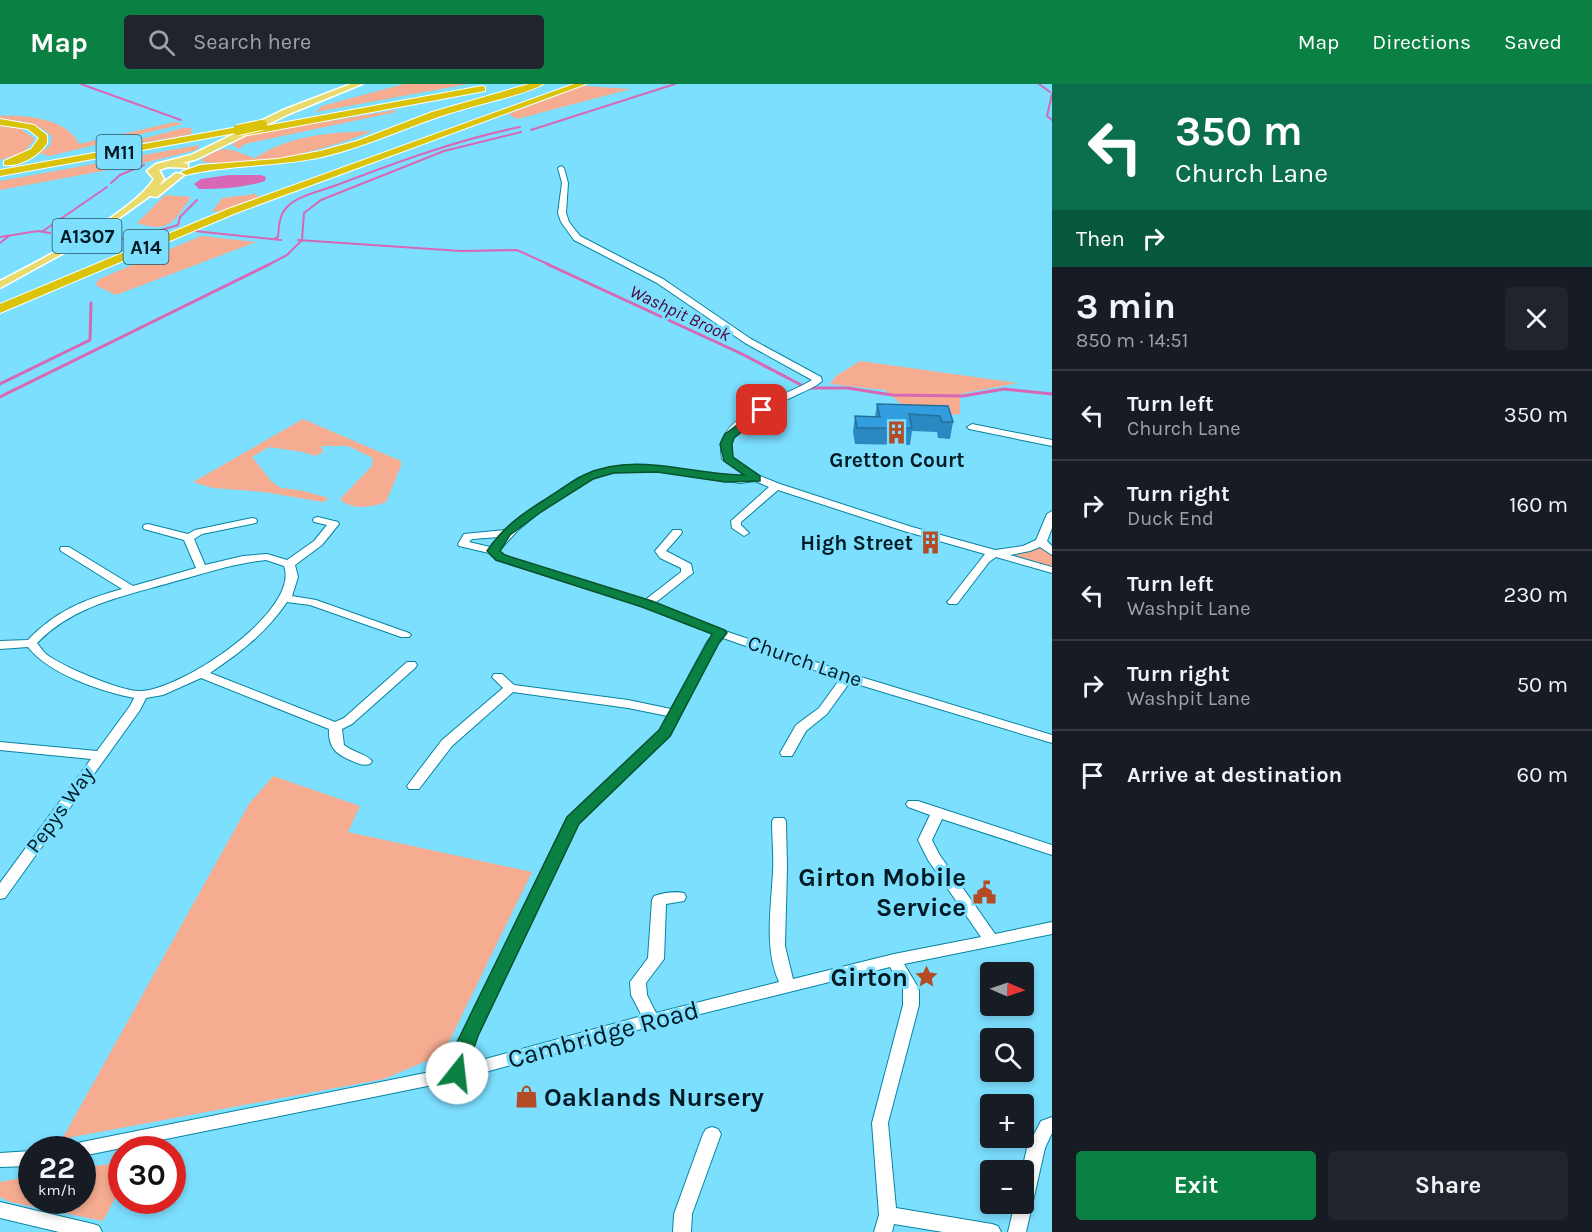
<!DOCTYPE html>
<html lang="en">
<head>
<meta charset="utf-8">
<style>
  :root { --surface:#171b24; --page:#20242c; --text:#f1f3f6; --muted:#9ea1a6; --line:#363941; --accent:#0b8043 }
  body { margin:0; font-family:Karla,sans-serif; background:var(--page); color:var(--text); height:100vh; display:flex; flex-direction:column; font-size:22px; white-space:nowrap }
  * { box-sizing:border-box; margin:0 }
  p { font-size:20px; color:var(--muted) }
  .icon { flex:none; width:33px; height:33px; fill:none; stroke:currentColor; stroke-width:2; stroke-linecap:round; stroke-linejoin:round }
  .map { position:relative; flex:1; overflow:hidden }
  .side { display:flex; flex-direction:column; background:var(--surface); width:540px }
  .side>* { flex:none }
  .guide { background:#0b6e4f; color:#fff; overflow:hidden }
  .needle { width:39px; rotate:92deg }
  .buttons { position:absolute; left:980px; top:878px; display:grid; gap:12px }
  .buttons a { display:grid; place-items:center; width:54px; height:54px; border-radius:6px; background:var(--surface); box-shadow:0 3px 9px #0003; font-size:30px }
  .speed { position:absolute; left:18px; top:1052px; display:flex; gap:12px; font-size:30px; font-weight:700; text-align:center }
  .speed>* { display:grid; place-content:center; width:78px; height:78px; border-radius:50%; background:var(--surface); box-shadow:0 3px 9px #0003; line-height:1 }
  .speed small { font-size:15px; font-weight:400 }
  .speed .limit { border:9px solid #d22; background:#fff; color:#111 }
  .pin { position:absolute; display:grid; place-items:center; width:51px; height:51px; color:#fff; margin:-26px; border-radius:12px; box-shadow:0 3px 9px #0006 }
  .me { position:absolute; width:66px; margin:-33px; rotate:16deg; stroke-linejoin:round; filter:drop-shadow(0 0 4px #0008) }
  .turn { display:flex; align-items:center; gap:21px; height:126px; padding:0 24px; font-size:27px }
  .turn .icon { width:78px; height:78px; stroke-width:2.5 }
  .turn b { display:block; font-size:42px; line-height:51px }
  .then { display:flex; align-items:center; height:57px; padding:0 24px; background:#0003; gap:12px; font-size:22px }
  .round { display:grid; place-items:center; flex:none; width:63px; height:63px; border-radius:6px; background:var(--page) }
  .headline { display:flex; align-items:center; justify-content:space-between; height:102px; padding:0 24px }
  h1 { font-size:36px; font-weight:700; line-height:45px }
  .button { display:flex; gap:12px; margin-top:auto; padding:12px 24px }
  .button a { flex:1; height:69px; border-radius:6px; background:var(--accent); color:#fff; font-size:24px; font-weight:700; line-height:69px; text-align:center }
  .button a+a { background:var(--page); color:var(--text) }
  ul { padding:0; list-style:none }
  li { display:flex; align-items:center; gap:18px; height:90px; padding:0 24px; border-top:2px solid var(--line) }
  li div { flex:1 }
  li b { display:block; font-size:22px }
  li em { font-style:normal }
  header { display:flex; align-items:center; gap:36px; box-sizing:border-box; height:84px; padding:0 30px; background:var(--accent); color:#fff }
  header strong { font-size:28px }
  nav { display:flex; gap:33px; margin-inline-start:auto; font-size:21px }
  .search { width:420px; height:54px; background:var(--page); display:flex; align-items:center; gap:15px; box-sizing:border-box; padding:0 21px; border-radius:6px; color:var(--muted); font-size:22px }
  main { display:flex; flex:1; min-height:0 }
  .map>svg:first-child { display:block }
  .green { fill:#f6ac91 }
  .water { fill:#d867b6 }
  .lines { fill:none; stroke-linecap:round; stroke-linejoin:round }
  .stream-far1 { stroke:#d867b6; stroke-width:2 }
  .stream { stroke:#d867b6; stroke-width:3 }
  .minor-casing { stroke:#0584a1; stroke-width:2 }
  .major-casing { stroke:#fff; stroke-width:3 }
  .highway-casing { stroke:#fff; stroke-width:2 }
  .minor { fill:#fff; fill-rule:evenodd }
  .major { fill:#e9db6b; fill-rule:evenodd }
  .highway { fill:#dbc309; fill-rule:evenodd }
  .highway-bridge-casing { stroke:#fff; stroke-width:12; stroke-linecap:butt }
  .highway-bridge { stroke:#dbc309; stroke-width:10 }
  .wall { fill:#2c88c0 }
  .building { fill:#339edf; stroke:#246f9c; stroke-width:1.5 }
  .route { fill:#0b8043; stroke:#07532c; stroke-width:1.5 }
  .labels { text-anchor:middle; stroke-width:6; stroke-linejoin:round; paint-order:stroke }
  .far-water-label { font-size:18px; font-style:italic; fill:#4e043d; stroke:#7cdffe }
  .shield { fill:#7cdffe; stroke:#255565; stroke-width:1.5 }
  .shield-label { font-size:20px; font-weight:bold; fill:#001a23 }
  .poi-label { font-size:21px; font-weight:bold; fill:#001a23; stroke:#7cdffe }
  .street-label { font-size:21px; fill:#001a23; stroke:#7cdffe }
  .near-poi-label { font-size:26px; font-weight:bold; fill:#001a23; stroke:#7cdffe; text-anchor:end }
  .near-street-label { font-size:26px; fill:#001a23; stroke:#7cdffe }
</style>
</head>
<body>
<header>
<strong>Map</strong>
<div class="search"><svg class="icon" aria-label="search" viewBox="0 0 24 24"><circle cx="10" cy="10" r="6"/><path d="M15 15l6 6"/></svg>Search here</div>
<nav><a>Map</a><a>Directions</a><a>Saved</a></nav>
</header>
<main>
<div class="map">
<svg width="1052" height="1148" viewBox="0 0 1052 1148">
  <rect width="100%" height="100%" fill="#7cdffe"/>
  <!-- green -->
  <path class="green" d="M404,0H468L316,28L322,22Z
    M583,2L631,5L517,35L508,30Z
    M395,26L396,28L245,60L239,65L232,61L241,52Z
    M0,32C25,31 67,34 79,60L175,38L183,40L49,72L39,69L50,62L52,53C39,38 19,37 0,35Z
    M0,42L21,45L35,55L24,68L0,76Z
    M183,44H191L192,49L187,51L97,67Z
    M373,47C320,68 259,83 202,78V75C228,59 229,66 255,74C290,51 332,48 373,47Z
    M199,61L197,66L135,81L0,106V97Z
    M256,110L259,113L221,127L212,128L222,114Z
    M165,111L191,113C174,137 170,150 137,139Z
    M201,152L256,158L116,211L95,201L99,195Z
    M860,277L1018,299L960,310V330L950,331L909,327L885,306L830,300L836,292Z
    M303,335L401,377V382L386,418C373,423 351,427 340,415L372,382L373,374L348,362H321L323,368L315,372L303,368L269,363L252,373L271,397L281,404L299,406L329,414L323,418L264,408L213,404L193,398Z
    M1043,462L1052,471V483L1014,471Z
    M273,692L360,722L348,748L532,788L443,970L384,995L62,1055L249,720Z
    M121,1078L118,1109L103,1137L10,1118L0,1113V1098L31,1092L32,1116H82L83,1084Z"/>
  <!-- water -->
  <path class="water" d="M229,91H261L266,93L265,97C243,104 222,105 199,105L194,100L201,95Z"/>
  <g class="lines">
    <!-- stream-far1 -->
    <path class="stream-far1" d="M81,0L181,36
      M1039,0L1050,8
      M1052,10L1047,32L1052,36
      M531,46L675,0
      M111,99L120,91L144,81
      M43,147L107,103
      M195,147L281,156
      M58,150H65
      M0,153L38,147L50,149
      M274,155L278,153C279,143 279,131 287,123C299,111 321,107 337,101C397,78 457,56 520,43
      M298,156L461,167L517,166L550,181
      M0,159L9,152
      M109,159C132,151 155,149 178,141L180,133L197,116
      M268,181L287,171L302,156L304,129L321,116L444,67L521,48"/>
    <!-- stream -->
    <path class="stream" d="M547,180L742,270L807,304H848L892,311L963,312L1004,305L1052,310
      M0,300L90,256L91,219
      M0,313L270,180"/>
    <defs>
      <path id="minor" d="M561,82L564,84L568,99L566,129L569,138L580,152L663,195L751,255L821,293L822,297L817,301C794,314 745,330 732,355C729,360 731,368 732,374L760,392L780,400L912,443L995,466L1023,462L1036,456L1047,430L1052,427V444L1047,457L1052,462V471L1040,463L1030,467L1010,471L1052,483V489L996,473L989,478L957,520H949L947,518L949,516L985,470L904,447L778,406L741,438V441L749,449L744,452L732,444L731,437L769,403L755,397L740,399L665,388L627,387L609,389L589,396L541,427L518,446L499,467L504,472L645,516L681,488V484L660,474L655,467L673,446H681L682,448L681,450L666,467L691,480L693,489L655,519L725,547L851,590L1052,651V659L850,598L827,630L806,647L792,672H782L780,669L796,641L819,624L840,595L723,554L718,559L670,652L578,740L468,971L467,980L642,932L631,911L630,898L648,874L652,816L654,812C663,809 675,807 684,809L686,813L684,817L666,820L664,875L646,899L647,911L656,929L779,898C764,864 771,825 773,788C774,771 772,754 772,737L774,734H784L786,737L787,783L785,862L793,895L894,870L981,853L928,776L918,756L930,731L908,723L906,720L908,717H918L1052,761V771L942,735L932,756L939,770L995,850L1052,838V850L904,880L919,905V921L888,1039L896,1124L992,1140L998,1142L1001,1148H943L894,1140L892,1148H874L879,1131L872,1039L903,921V905L890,883L652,942L457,996L82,1072V1065H73L76,1060L82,1058L450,984L452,971L567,734L660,647L668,632L628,624L513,608L452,662L419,705H409L407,702L442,656L503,604L492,593L494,590H502L514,601L628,616L671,625L707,558L714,550L643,522L496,476L489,469L459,462L458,460L464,450L505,446L526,429L578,394L608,384L646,381L740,393L746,392L722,375C721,369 720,362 722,356C733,327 787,311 812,296L745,259L657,199L574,156L561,138L558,129L562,99L558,84ZM499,453L490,463L469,458L472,455Z
        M972,340L1052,356V362L969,345L967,343Z
        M318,433L338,438L339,440L322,461L295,481L298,493L292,512L316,516L409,549L411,551L409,553H401L310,521L287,518C267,548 240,569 210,589L335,638L344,634L407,578H415L417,581L415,584L352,640L342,645L344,661C352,668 365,669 372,677L370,680C362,682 357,679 350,676C335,670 328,662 329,645L201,594L163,611L146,614L140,626L5,814L0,815V799L91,675L0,666V658L97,667L130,622L134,614C100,607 49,590 28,563L0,565V557L28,556C54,528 85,515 122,505L61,467L60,465L61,463H69L133,502L196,484L184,456L144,445L143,443L144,441L148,440L188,450L195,446L252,434L256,435L257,437L256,439L202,450L194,455L205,481L243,472L267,470L287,476L314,457L327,441L314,438L313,436L314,434ZM266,476L284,482C301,527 179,608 139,607C120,607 61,582 46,570C43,567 40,563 37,559C75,520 126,512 176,497C206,489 235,479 266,476Z
        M1052,1033V1049L1045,1064L1026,1148H1008L1015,1119H1023L1022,1086L1027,1064L1041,1037Z
        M712,1043L718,1045L721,1050L692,1130L691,1148H673L674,1130L703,1050L706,1045Z
        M32,1067V1082L0,1083V1069Z
        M0,1118L93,1140L99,1142L102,1148H59L0,1134Z"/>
      <path id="major" d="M351,0H362L289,30L197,75L183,79L188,80V84L168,83L159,86L164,95L159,102L176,89L184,91L157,113L150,112L91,154L0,204V197C39,177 131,130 154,95L147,87L156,80L191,71L283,26Z"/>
      <path id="highway" d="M529,0H543C531,9 479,20 461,26C414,39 370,62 322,73C277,83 230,80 186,91L181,88L200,81L278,75L320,67L357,57L432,28Z
        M574,0H586L236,129L0,229V220L228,125Z
        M482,2L485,3V7L248,51L243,48L248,45Z
        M0,35L34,41L47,51V59C39,72 20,83 4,81V77L31,65L39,54L28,45L0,41Z
        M238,43L243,46L241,48L0,92V86Z"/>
    </defs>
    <!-- minor casing -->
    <use href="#minor" class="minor-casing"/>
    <!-- major casing -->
    <use href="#major" class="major-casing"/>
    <!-- highway casing -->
    <use href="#highway" class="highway-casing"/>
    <!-- minor -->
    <use href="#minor" class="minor"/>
    <!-- major -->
    <use href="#major" class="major"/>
    <!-- highway -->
    <use href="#highway" class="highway"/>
    <defs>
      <path id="highway-bridge" d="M238,46L262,41"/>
    </defs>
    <!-- highway-bridge casing -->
    <use href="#highway-bridge" class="highway-bridge-casing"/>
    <!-- highway-bridge -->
    <use href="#highway-bridge" class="highway-bridge"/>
  </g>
  <!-- wall -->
  <path class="wall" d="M877,320L948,322L953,338L950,355L938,354L937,348L912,347L910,361L855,360L853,348L855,332L875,333Z"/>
  <!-- building -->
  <path class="building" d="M877,320L948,322L953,338H942L940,332L909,330L912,344H857L855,332L880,333Z"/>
  <!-- route -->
  <path class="route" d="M762,323L767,326L766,329L734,354L732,360L733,373L760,392V397L725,398L657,388L614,389L593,395L541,428L510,451L500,467L505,471L652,517L725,546L727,549L719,559L670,652L579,740L478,952L463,995L457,997L450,995C444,982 454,964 460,952L567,733L659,646L712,550L642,523L496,476L487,467C504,442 523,429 549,413C560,406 572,397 584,391C634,367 692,391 744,391L724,377L720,360L725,350Z"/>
  <!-- icons -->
  <defs>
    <symbol id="building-bare" viewBox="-9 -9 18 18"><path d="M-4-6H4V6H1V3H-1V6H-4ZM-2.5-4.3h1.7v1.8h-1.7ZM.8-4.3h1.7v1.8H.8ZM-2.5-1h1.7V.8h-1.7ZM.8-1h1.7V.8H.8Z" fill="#b34c24" stroke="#7cdffe" stroke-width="2.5" paint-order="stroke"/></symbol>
    <symbol id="civic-bare" viewBox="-9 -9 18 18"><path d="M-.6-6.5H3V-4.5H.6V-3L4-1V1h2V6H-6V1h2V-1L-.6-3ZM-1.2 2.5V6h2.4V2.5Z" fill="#b34c24" stroke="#7cdffe" stroke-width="2.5" paint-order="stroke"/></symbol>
    <symbol id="sight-bare" viewBox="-9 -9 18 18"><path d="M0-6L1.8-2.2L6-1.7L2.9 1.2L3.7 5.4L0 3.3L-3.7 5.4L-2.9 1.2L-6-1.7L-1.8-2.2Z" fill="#b34c24" stroke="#7cdffe" stroke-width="2.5" paint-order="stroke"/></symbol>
    <symbol id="shop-bare" viewBox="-9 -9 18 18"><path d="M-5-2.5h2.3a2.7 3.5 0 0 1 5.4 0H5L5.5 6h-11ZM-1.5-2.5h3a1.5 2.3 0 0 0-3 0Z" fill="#b34c24" stroke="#7cdffe" stroke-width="2.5" paint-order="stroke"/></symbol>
  </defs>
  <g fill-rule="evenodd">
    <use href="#building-bare" x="880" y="332" width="33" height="33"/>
    <use href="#building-bare" x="914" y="442" width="33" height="33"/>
    <use href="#civic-bare" x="968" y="792" width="33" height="33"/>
    <use href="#sight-bare" x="910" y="876" width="33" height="33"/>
    <use href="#shop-bare" x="510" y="996" width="33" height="33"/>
  </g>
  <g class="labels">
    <!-- far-water labels -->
    <g class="far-water-label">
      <text transform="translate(680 229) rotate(25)" y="6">Washpit Brook</text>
    </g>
    <!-- shield labels -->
    <g class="shield">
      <rect x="96.5" y="51" width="45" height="34" rx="4.5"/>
      <rect x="52.5" y="135" width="69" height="34" rx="4.5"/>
      <rect x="123.5" y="146" width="45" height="34" rx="4.5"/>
    </g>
    <g class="shield-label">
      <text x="119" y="75">M11</text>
      <text x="87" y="159">A1307</text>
      <text x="146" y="170">A14</text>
    </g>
    <!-- poi labels -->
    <g class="poi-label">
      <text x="897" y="383">Gretton Court</text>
      <text x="913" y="466" text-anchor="end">High Street</text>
    </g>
    <!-- street labels -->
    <g class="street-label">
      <text transform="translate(805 577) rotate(19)" y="7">Church Lane</text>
      <text transform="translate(60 726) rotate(-54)" y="7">Pepys Way</text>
    </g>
    <!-- near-poi labels -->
    <g class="near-poi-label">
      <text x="966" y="802">Girton Mobile<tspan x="966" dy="30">Service</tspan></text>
      <text x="908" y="902">Girton</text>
      <text x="544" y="1022" text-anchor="start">Oaklands Nursery</text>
    </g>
    <!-- near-street labels -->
    <g class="near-street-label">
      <text transform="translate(603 950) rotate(-15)" y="9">Cambridge Road</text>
    </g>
  </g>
</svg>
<div class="buttons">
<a><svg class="needle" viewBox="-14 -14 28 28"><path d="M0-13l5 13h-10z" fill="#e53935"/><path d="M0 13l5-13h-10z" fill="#9ea1a6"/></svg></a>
<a><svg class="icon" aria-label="search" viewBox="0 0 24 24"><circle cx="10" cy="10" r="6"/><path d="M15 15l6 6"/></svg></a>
<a>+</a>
<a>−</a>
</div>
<div class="speed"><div>22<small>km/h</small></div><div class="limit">30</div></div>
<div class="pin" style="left:762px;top:326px;background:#d93025"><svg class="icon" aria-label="arrive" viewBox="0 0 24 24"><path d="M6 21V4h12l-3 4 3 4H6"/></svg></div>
<svg class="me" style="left:457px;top:989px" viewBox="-20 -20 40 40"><circle r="19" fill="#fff"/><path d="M0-13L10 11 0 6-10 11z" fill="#0b8043"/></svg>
</div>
<section class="side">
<div class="guide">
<div class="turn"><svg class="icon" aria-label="left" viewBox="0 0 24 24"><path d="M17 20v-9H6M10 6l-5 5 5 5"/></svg><div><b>350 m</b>Church Lane</div></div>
<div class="then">Then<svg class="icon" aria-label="right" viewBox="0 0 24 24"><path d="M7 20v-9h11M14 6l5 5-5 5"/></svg></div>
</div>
<div class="headline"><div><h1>3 min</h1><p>850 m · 14:51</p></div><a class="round"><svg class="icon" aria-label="close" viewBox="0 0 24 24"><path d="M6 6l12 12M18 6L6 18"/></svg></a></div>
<ul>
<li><svg class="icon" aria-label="left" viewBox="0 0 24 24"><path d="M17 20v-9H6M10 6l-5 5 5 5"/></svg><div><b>Turn left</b><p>Church Lane</p></div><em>350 m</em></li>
<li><svg class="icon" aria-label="right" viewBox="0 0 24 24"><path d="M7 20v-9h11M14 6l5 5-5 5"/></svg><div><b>Turn right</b><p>Duck End</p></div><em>160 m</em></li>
<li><svg class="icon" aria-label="left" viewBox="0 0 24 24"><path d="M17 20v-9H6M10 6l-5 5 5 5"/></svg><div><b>Turn left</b><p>Washpit Lane</p></div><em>230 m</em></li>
<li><svg class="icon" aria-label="right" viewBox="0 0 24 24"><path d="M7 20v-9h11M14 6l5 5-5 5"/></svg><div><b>Turn right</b><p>Washpit Lane</p></div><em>50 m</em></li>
<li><svg class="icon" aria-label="arrive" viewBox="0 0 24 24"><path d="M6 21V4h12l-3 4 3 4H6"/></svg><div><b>Arrive at destination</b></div><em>60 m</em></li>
</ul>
<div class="button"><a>Exit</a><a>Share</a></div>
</section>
</main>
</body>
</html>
